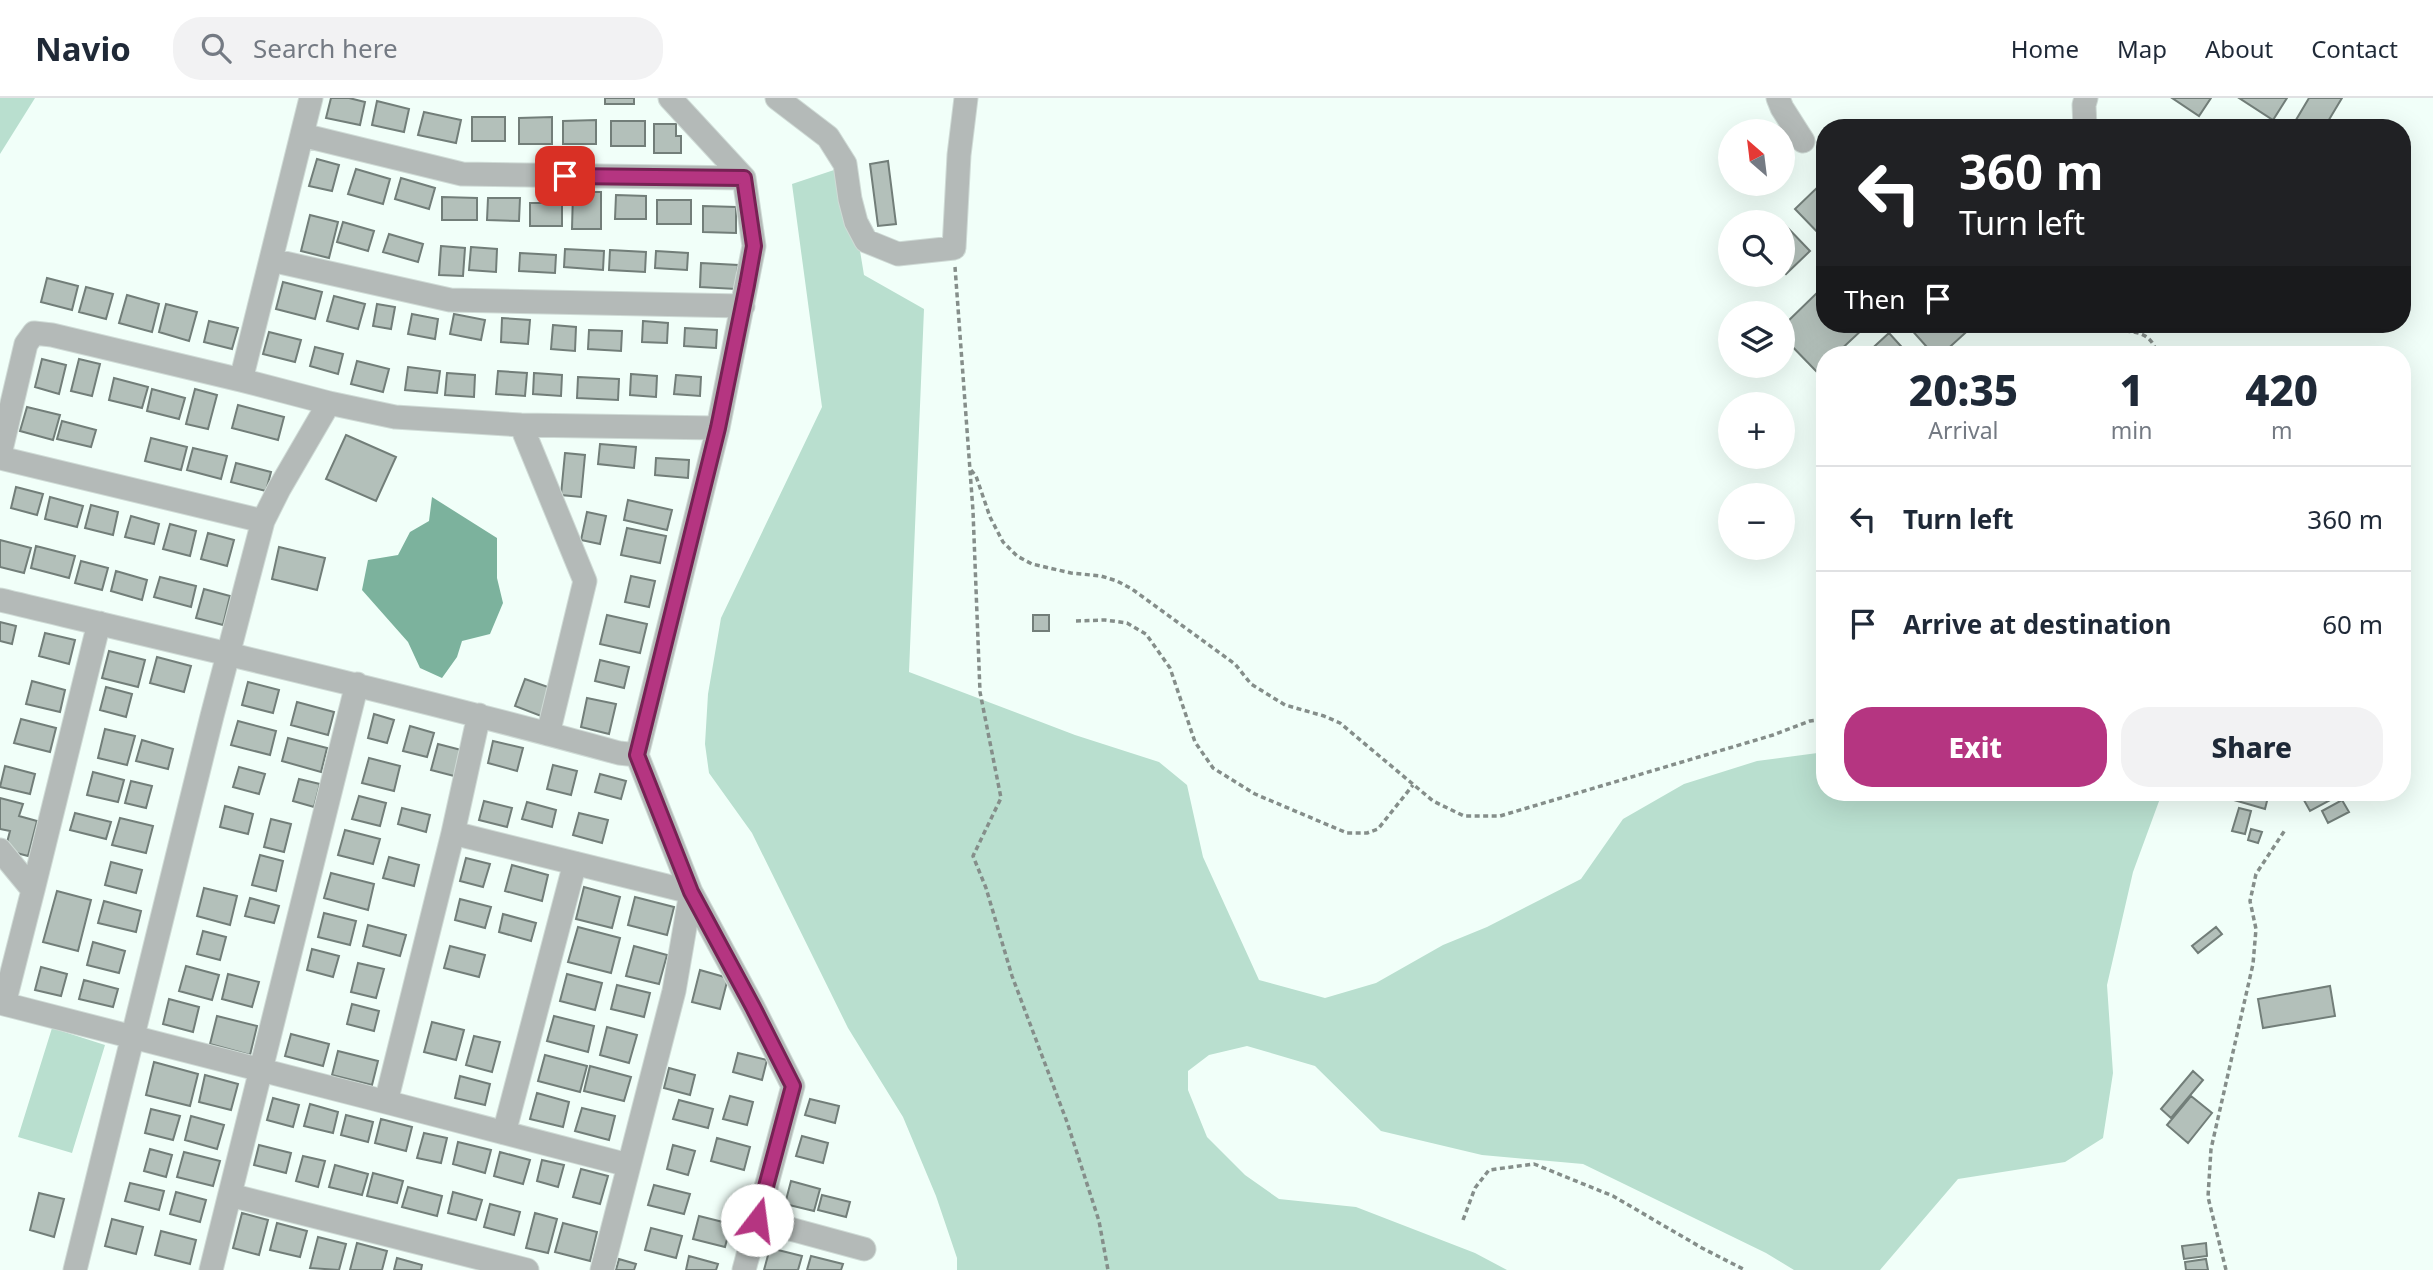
<!DOCTYPE html>
<html lang="en">
<head>
<meta charset="utf-8">
<style>
  :root { --surface:#fff; --page:#f2f2f3; --text:#1f2937; --muted:#747a83; --line:#e0e1e3; --accent:#b53581 }
  body { margin:0; font-family:"Noto Sans",sans-serif; background:var(--page); color:var(--text); height:100vh; display:flex; flex-direction:column; font-size:26px; white-space:nowrap }
  * { box-sizing:border-box; margin:0 }
  p { font-size:23px; color:var(--muted) }
  .icon { flex:none; width:38px; height:38px; fill:none; stroke:currentColor; stroke-width:2; stroke-linecap:round; stroke-linejoin:round }
  .map { position:relative; flex:1; overflow:hidden }
  .sheet { position:absolute; left:1816px; top:248px; width:595px; height:455px; display:flex; flex-direction:column; background:var(--surface); border-radius:28px; box-shadow:0 7px 28px #0002 }
  .sheet>* { flex:none }
  .top-card { position:absolute; left:1816px; top:21px; width:595px; height:214px; border-radius:28px; box-shadow:0 7px 28px #0002; background:#202124; color:#fff; overflow:hidden }
  .needle { width:46px; rotate:332deg }
  .controls { position:absolute; left:1718px; top:21px; display:grid; gap:14px }
  .controls a { display:grid; place-items:center; width:77px; height:77px; border-radius:50%; background:var(--surface); box-shadow:0 7px 28px #0002; font-size:35px }
  .pin { position:absolute; display:grid; place-items:center; width:60px; height:60px; color:#fff; margin:-30px; border-radius:14px; box-shadow:0 4px 10px #0006 }
  .me { position:absolute; width:77px; margin:-38px; rotate:15deg; stroke-linejoin:round; filter:drop-shadow(0 0 5px #0008) }
  .turn { display:flex; align-items:center; gap:24px; height:147px; padding:0 28px; font-size:32px }
  .turn .icon { width:91px; height:91px; stroke-width:2.5 }
  .turn b { display:block; font-size:49px; line-height:60px }
  .then { display:flex; align-items:center; height:66px; padding:0 28px; background:#0003; gap:14px; font-size:26px }
  .eta { display:flex; justify-content:space-evenly; align-items:center; height:119px; text-align:center }
  .eta b { font-size:42px; font-weight:800; line-height:49px }
  .button { display:flex; gap:14px; margin-top:auto; padding:14px 28px }
  .button a { flex:1; height:80px; border-radius:28px; background:var(--accent); color:#fff; font-size:28px; font-weight:800; line-height:80px; text-align:center }
  .button a+a { background:var(--page); color:var(--text) }
  ul { padding:0; list-style:none }
  li { display:flex; align-items:center; gap:21px; height:105px; padding:0 28px; border-top:2px solid var(--line) }
  li div { flex:1 }
  li b { display:block; font-size:26px }
  li em { font-style:normal }
  header { display:flex; align-items:center; gap:42px; box-sizing:border-box; height:98px; padding:0 35px; background:var(--surface); border-bottom:2px solid var(--line) }
  header strong { font-size:33px }
  nav { display:flex; gap:38px; margin-inline-start:auto; font-size:24px }
  .search { width:490px; height:63px; background:var(--page); display:flex; align-items:center; gap:18px; box-sizing:border-box; padding:0 24px; border-radius:28px; color:var(--muted); font-size:26px }
  .map>svg:first-child { display:block }
  .green { fill:#b9dfcf }
  .water { fill:#7cb29d }
  .building { fill:#b3c0ba; stroke:#727e79; stroke-width:2 }
  .lines { fill:none; stroke-linecap:round; stroke-linejoin:round }
  .minor-casing { stroke:#cfdbd6; stroke-width:25 }
  .path { stroke:#858e8a; stroke-width:3.5; stroke-dasharray:5 3.5; stroke-linecap:butt }
  .minor { stroke:#b4bab8; stroke-width:23 }
  .route-casing { stroke:#762254; stroke-width:18 }
  .route { stroke:#b53581; stroke-width:12 }
</style>
</head>
<body>
<header>
<strong>Navio</strong>
<div class="search"><svg class="icon" aria-label="search" viewBox="0 0 24 24"><circle cx="10" cy="10" r="6"/><path d="M15 15l6 6"/></svg>Search here</div>
<nav><a>Home</a><a>Map</a><a>About</a><a>Contact</a></nav>
</header>
<div class="map">
<svg width="2433" height="1172" viewBox="0 0 2433 1172">
  <rect width="100%" height="100%" fill="#f1fff9"/>
  <!-- green -->
  <path class="green" d="M0,0H35L0,56Z
    M846,68L864,177L924,211L909,574L1075,637L1159,664L1187,687L1203,759L1259,882L1325,900L1376,885L1443,847L1487,829L1581,781L1623,721L1684,686L1757,663L1825,654V695H2162L2133,774L2107,887L2113,975L2103,1040L2065,1064L1958,1081L1880,1172H1794L1766,1155L1583,1066L1482,1057L1381,1033L1315,968L1247,948L1209,957L1188,973V992L1207,1039L1245,1077L1279,1101L1356,1109L1475,1155L1507,1172H957V1160L936,1098L903,1019L848,930L752,735L709,675L705,646L708,596L721,520L822,309L792,86Z
    M52,930L105,947L72,1055L18,1039Z"/>
  <!-- water -->
  <path class="water" d="M432,399L497,440V480L503,505L490,536L462,543L457,559L442,580L420,570L408,544L362,492L368,462L398,457L410,434L429,423Z"/>
  <!-- building -->
  <path class="building" d="M331,0H349L365,4L360,27L326,20Z
    M605,0H634V6H605Z
    M2172,0H2211L2199,18Z
    M2239,0H2287L2273,22Z
    M2309,0H2342L2324,30H2298L2293,27Z
    M377,3L409,11L404,34L372,27Z
    M424,14L461,22L456,45L418,37Z
    M472,19H505V43H472Z
    M552,19V46H519V20Z
    M596,22V46H563V23Z
    M611,23H645V48H611Z
    M654,26H676V38H681V55H654Z
    M317,61L339,67L332,93L309,88Z
    M888,63L896,126L878,128L870,66Z
    M356,71L390,81L383,106L348,96Z
    M401,80L435,90L429,111L395,101Z
    M1825,82V142L1795,111Z
    M573,94H601V131H572Z
    M616,97L646,98V121H615Z
    M442,99L477,100V122H442Z
    M488,100H520L519,123L487,122Z
    M657,102H691V126H657Z
    M530,105H562V128H530Z
    M703,108L736,109V135L703,134Z
    M310,117L338,124L329,160L301,153Z
    M343,124L374,133L368,153L337,144Z
    M1785,127L1810,153L1786,176L1783,173V129Z
    M389,136L423,146L418,164L383,154Z
    M441,148L465,150L463,178L439,177Z
    M471,149L497,151L496,174L469,172Z
    M565,151L604,153L603,172L564,169Z
    M610,152L646,154L645,174L609,172Z
    M656,153L688,155L687,172L655,170Z
    M520,155L556,157L555,175L519,173Z
    M701,165L738,167L736,191L700,189Z
    M47,180L78,188L72,212L41,204Z
    M283,184L322,194L315,221L276,211Z
    M1825,187V226H1862L1865,229L1835,257H1825V266L1817,274L1783,239V228Z
    M86,189L113,196L106,221L79,214Z
    M127,197L159,206L152,234L119,225Z
    M334,198L365,206L358,231L327,223Z
    M166,206L197,214L189,243L159,234Z
    M377,206L395,209L391,231L373,228Z
    M412,216L438,221L435,241L408,236Z
    M454,216L485,222L481,242L450,236Z
    M502,220L530,222L528,246L501,244Z
    M209,223L238,230L232,251L204,244Z
    M643,223L668,225L667,245L642,244Z
    M1912,226H1975L1941,257H1934L1909,229Z
    M553,227L576,229L575,253L551,251Z
    M685,230L717,232L716,250L684,248Z
    M589,232L622,233L621,253L588,251Z
    M269,234L301,242L295,264L263,256Z
    M1889,235L1909,257H1865Z
    M315,249L343,256L338,276L310,268Z
    M42,261L66,267L59,296L35,289Z
    M79,261L100,266L92,298L71,293Z
    M357,263L389,271L383,294L351,286Z
    M408,269L440,273L437,295L405,292Z
    M498,273L527,275L525,298L496,296Z
    M447,275L475,277L474,299L445,297Z
    M534,275L562,277L561,298L533,296Z
    M631,276L657,278L656,299L630,297Z
    M676,277L701,279L700,298L674,296Z
    M578,279L619,281L618,302L577,300Z
    M114,280L148,289L142,310L109,302Z
    M152,291L185,300L179,321L147,313Z
    M195,291L217,297L208,331L186,326Z
    M238,307L284,319L278,342L232,330Z
    M27,309L60,317L53,342L20,333Z
    M62,323L96,332L91,349L57,341Z
    M346,337L396,359L376,403L326,381Z
    M151,340L187,349L181,372L145,363Z
    M600,346L636,349L634,370L598,366Z
    M193,350L227,358L221,381L187,372Z
    M565,355L585,357L581,399L561,397Z
    M656,360L689,362L688,380L655,377Z
    M236,365L271,374L266,393L231,384Z
    M16,389L43,396L37,417L11,410Z
    M50,399L83,408L77,429L45,421Z
    M628,402L672,412L667,432L624,422Z
    M91,407L118,414L113,437L85,430Z
    M587,414L606,418L600,446L581,442Z
    M131,418L159,426L154,446L125,439Z
    M170,426L196,433L190,458L163,451Z
    M627,430L666,438L660,465L621,457Z
    M208,435L234,442L227,468L201,461Z
    M0,442L31,450L24,475L0,469Z
    M36,448L75,458L69,480L31,470Z
    M279,449L325,460L317,492L272,481Z
    M81,463L108,470L102,492L75,485Z
    M116,473L147,482L142,502L111,493Z
    M631,478L655,483L649,509L625,504Z
    M160,479L196,488L191,509L154,499Z
    M204,491L230,498L223,527L196,520Z
    M607,517L647,526L640,555L600,546Z
    M1033,517H1049V533H1033Z
    M0,524L16,528L12,546L0,543Z
    M45,535L75,542L69,566L39,558Z
    M109,553L145,562L138,589L102,580Z
    M157,559L191,568L184,594L150,585Z
    M600,562L629,569L624,590L595,583Z
    M525,581L551,590L541,618L515,608Z
    M32,583L65,592L60,614L26,606Z
    M248,584L279,592L273,615L242,607Z
    M106,589L132,596L126,619L100,612Z
    M587,600L616,606L609,636L581,629Z
    M297,604L334,614L328,637L291,627Z
    M374,616L394,622L387,645L368,640Z
    M21,621L56,630L50,654L14,645Z
    M238,623L276,633L270,657L231,647Z
    M410,628L434,635L427,659L403,653Z
    M105,631L135,638L127,667L98,660Z
    M288,640L327,650L321,674L282,663Z
    M142,642L173,651L168,671L136,663Z
    M493,643L523,650L517,673L488,665Z
    M438,646L465,653L458,679L431,672Z
    M369,660L400,668L394,693L362,685Z
    M553,667L577,673L571,697L547,691Z
    M5,668L35,676L30,696L0,689Z
    M239,669L265,676L259,696L233,689Z
    M93,674L124,682L118,704L87,697Z
    M600,676L626,683L621,701L595,694Z
    M299,681L320,686L314,709L293,703Z
    M131,683L152,688L146,710L125,705Z
    M2236,695H2269L2265,711L2234,702Z
    M2300,695H2336L2338,698L2310,713Z
    M359,698L386,705L380,728L352,721Z
    M0,700L23,706L19,718L37,723L28,758L5,752L10,733L0,731Z
    M2342,702L2349,714L2328,725L2322,713Z
    M484,703L512,710L507,729L479,722Z
    M527,704L556,712L552,729L522,721Z
    M225,708L253,716L248,736L220,729Z
    M402,710L430,717L426,734L398,726Z
    M2239,710L2251,713L2245,736L2232,733Z
    M75,715L111,724L106,741L70,732Z
    M579,715L608,722L602,745L573,737Z
    M120,720L153,728L146,755L112,747Z
    M271,721L291,726L284,754L264,749Z
    M2251,731L2262,734L2258,745L2248,742Z
    M345,732L380,741L373,766L338,757Z
    M260,757L283,763L276,793L252,787Z
    M389,759L419,767L414,788L383,780Z
    M466,760L490,766L483,789L460,783Z
    M111,764L142,772L136,795L105,787Z
    M512,767L548,777L542,803L505,793Z
    M331,775L374,786L368,812L324,800Z
    M584,789L620,799L612,830L576,821Z
    M204,790L237,798L230,827L197,818Z
    M57,793L91,802L78,853L43,844Z
    M635,799L674,809L667,837L628,827Z
    M250,800L279,808L274,825L245,818Z
    M460,801L491,809L485,830L455,822Z
    M104,803L141,813L136,834L98,825Z
    M324,815L356,823L350,847L318,839Z
    M503,816L536,825L531,843L499,834Z
    M368,827L406,837L400,858L363,848Z
    M578,829L620,840L611,875L568,864Z
    M2216,829L2222,836L2198,855L2192,848Z
    M203,833L226,839L220,862L197,856Z
    M93,844L125,853L119,875L87,867Z
    M450,848L485,857L479,879L444,870Z
    M634,848L667,857L659,886L626,878Z
    M312,851L339,858L333,879L307,872Z
    M358,865L384,871L376,900L351,894Z
    M186,868L219,877L212,902L179,893Z
    M41,869L67,876L61,898L35,892Z
    M700,872L728,880L720,911L692,904Z
    M228,876L259,884L252,909L222,901Z
    M567,876L602,885L595,912L560,903Z
    M84,882L118,891L113,909L79,901Z
    M617,887L650,895L644,919L611,911Z
    M2330,888L2335,918L2263,930L2258,901Z
    M169,901L199,909L193,934L163,926Z
    M352,906L379,913L374,933L347,926Z
    M217,918L257,928L250,957L210,946Z
    M554,918L594,928L588,954L547,943Z
    M432,924L464,932L456,962L424,954Z
    M607,929L637,937L629,965L600,957Z
    M291,936L329,946L323,968L285,958Z
    M474,938L500,944L492,974L466,967Z
    M338,953L378,963L372,987L332,977Z
    M738,955L767,962L762,982L733,974Z
    M545,957L587,968L580,994L538,983Z
    M154,964L198,976L190,1008L146,997Z
    M590,968L631,979L624,1003L584,993Z
    M669,970L695,977L690,997L664,990Z
    M2193,973L2203,982L2171,1020L2161,1011Z
    M205,977L238,986L231,1012L199,1004Z
    M460,978L490,986L485,1007L455,1000Z
    M537,995L569,1004L563,1029L530,1021Z
    M730,998L753,1004L747,1027L723,1021Z
    M2191,998L2212,1015L2188,1045L2167,1027Z
    M273,1000L299,1007L293,1029L267,1022Z
    M810,1001L839,1008L835,1025L805,1017Z
    M679,1002L713,1011L708,1030L673,1021Z
    M310,1006L338,1014L333,1035L304,1028Z
    M582,1010L615,1018L609,1042L575,1033Z
    M151,1011L180,1018L173,1042L145,1035Z
    M346,1017L373,1024L368,1044L341,1037Z
    M191,1018L224,1027L217,1051L185,1042Z
    M381,1021L412,1029L406,1053L375,1045Z
    M424,1035L447,1040L441,1065L417,1060Z
    M802,1038L828,1045L823,1065L796,1058Z
    M717,1040L750,1049L744,1072L711,1063Z
    M458,1044L491,1052L485,1075L453,1066Z
    M259,1047L291,1055L286,1075L254,1067Z
    M673,1047L695,1053L688,1077L667,1071Z
    M150,1051L172,1057L166,1079L144,1073Z
    M184,1054L220,1063L213,1088L177,1079Z
    M500,1054L530,1062L523,1086L494,1078Z
    M303,1058L325,1063L318,1089L296,1083Z
    M542,1062L564,1067L558,1089L537,1083Z
    M335,1067L368,1076L362,1097L329,1089Z
    M581,1071L608,1078L600,1106L573,1099Z
    M373,1075L403,1083L397,1105L367,1098Z
    M791,1083L820,1091L814,1113L785,1106Z
    M130,1085L164,1093L159,1112L125,1103Z
    M654,1087L690,1096L684,1116L648,1107Z
    M408,1089L442,1098L437,1118L402,1109Z
    M176,1094L206,1102L200,1124L170,1116Z
    M453,1094L482,1102L476,1122L448,1115Z
    M39,1095L64,1101L54,1139L30,1132Z
    M822,1097L850,1104L846,1119L818,1112Z
    M490,1106L520,1114L514,1137L484,1129Z
    M242,1115L268,1122L259,1157L233,1150Z
    M535,1115L557,1121L548,1155L526,1150Z
    M699,1118L731,1126L725,1149L693,1141Z
    M112,1121L143,1129L136,1156L105,1148Z
    M277,1125L307,1133L300,1159L270,1152Z
    M563,1125L597,1134L590,1163L555,1154Z
    M651,1130L682,1138L676,1160L645,1152Z
    M161,1133L196,1142L190,1166L155,1157Z
    M318,1139L346,1146L339,1172L310,1170Z
    M357,1145L387,1153L382,1172H350Z
    M2206,1145L2207,1158L2184,1161L2182,1148Z
    M770,1150L802,1158L798,1172H764Z
    M689,1158L718,1166L716,1172H686Z
    M811,1158L843,1166L841,1172H807Z
    M397,1160L422,1167L421,1172H394Z
    M619,1161L636,1166L634,1172H616Z
    M2206,1161L2208,1172H2186L2185,1164Z"/>
  <g class="lines">
    <defs>
      <path id="minor" d="M670,0L744,80L754,148L718,330L637,657L691,794L753,909L793,988L744,1172
        M777,0L828,39L845,66L850,101L856,124L866,143L898,156L954,150L959,57L966,0
        M1778,0L1782,10L1803,43
        M2085,30L2084,7L2086,0
        M302,37L462,76L744,80
        M271,162L450,202L743,208
        M241,282L311,0
        M521,327L585,483L548,636
        M0,356L26,246L34,235L52,237L241,282L329,305L395,319L521,327L718,330
        M0,360L263,423
        M0,502C207,551 414,599 619,655L637,657
        M453,735L479,617
        M0,752L33,792L4,906L386,1004L453,735L691,794
        M33,792L99,525
        M386,1004L628,1067
        M504,1035L575,765
        M230,1097L527,1172
        M757,1122L864,1151
        M75,1172L212,618L263,423L279,391L329,305
        M211,1172L357,586
        M602,1172L674,893L691,794"/>
    </defs>
    <!-- minor casing -->
    <use href="#minor" class="minor-casing"/>
    <!-- path -->
    <path class="path" d="M955,169L973,413L980,594L1001,700L973,758L986,790L1012,878L1067,1024L1099,1123L1108,1172
      M2070,226V230C2081,231 2092,233 2103,233C2125,233 2152,229 2157,257
      M971,372L976,378L990,419L1003,444L1017,458L1032,466L1071,475L1101,478L1117,483L1132,491L1235,566L1251,586L1272,599L1285,607L1324,618L1340,625L1433,703L1464,718H1500L1773,637L1810,623L1825,621
      M1076,523L1105,522L1127,525L1146,536L1170,570L1195,644L1213,670L1255,696L1347,735H1367L1378,731L1413,687
      M1463,1122L1475,1090L1489,1072L1534,1066L1613,1098L1702,1150L1745,1172
      M2226,1172L2208,1099L2211,1051L2253,866L2256,831L2250,803L2256,776L2285,732"/>
    <!-- minor -->
    <use href="#minor" class="minor"/>
  </g>
  <g class="lines">
    <defs>
      <path id="route" d="M565,78L744,80L754,148L747,187L718,330L637,657L691,794L753,909L793,988L757,1122"/>
    </defs>
    <!-- route casing -->
    <use href="#route" class="route-casing"/>
    <!-- route -->
    <use href="#route" class="route"/>
  </g>
</svg>
<div class="controls">
<a><svg class="needle" viewBox="-14 -14 28 28"><path d="M0-13l5 13h-10z" fill="#e53935"/><path d="M0 13l5-13h-10z" fill="#747a83"/></svg></a>
<a><svg class="icon" aria-label="search" viewBox="0 0 24 24"><circle cx="10" cy="10" r="6"/><path d="M15 15l6 6"/></svg></a>
<a><svg class="icon" aria-label="layers" viewBox="0 0 24 24"><path d="M12 4l9 5-9 5-9-5zM3 14l9 5 9-5"/></svg></a>
<a>+</a>
<a>−</a>
</div>
<div class="pin" style="left:565px;top:78px;background:#d93025"><svg class="icon" aria-label="arrive" viewBox="0 0 24 24"><path d="M6 21V4h12l-3 4 3 4H6"/></svg></div>
<svg class="me" style="left:757px;top:1122px" viewBox="-20 -20 40 40"><circle r="19" fill="#fff"/><path d="M0-13L10 11 0 6-10 11z" fill="#b53581"/></svg>
<div class="top-card">
<div class="turn"><svg class="icon" aria-label="left" viewBox="0 0 24 24"><path d="M17 20v-9H6M10 6l-5 5 5 5"/></svg><div><b>360 m</b>Turn left</div></div>
<div class="then">Then<svg class="icon" aria-label="arrive" viewBox="0 0 24 24"><path d="M6 21V4h12l-3 4 3 4H6"/></svg></div>
</div>
<section class="sheet">
<div class="eta">
<div><b>20:35</b><p>Arrival</p></div>
<div><b>1</b><p>min</p></div>
<div><b>420</b><p>m</p></div>
</div>
<ul>
<li><svg class="icon" aria-label="left" viewBox="0 0 24 24"><path d="M17 20v-9H6M10 6l-5 5 5 5"/></svg><div><b>Turn left</b></div><em>360 m</em></li>
<li><svg class="icon" aria-label="arrive" viewBox="0 0 24 24"><path d="M6 21V4h12l-3 4 3 4H6"/></svg><div><b>Arrive at destination</b></div><em>60 m</em></li>
</ul>
<div class="button"><a>Exit</a><a>Share</a></div>
</section>
</div>
</body>
</html>
